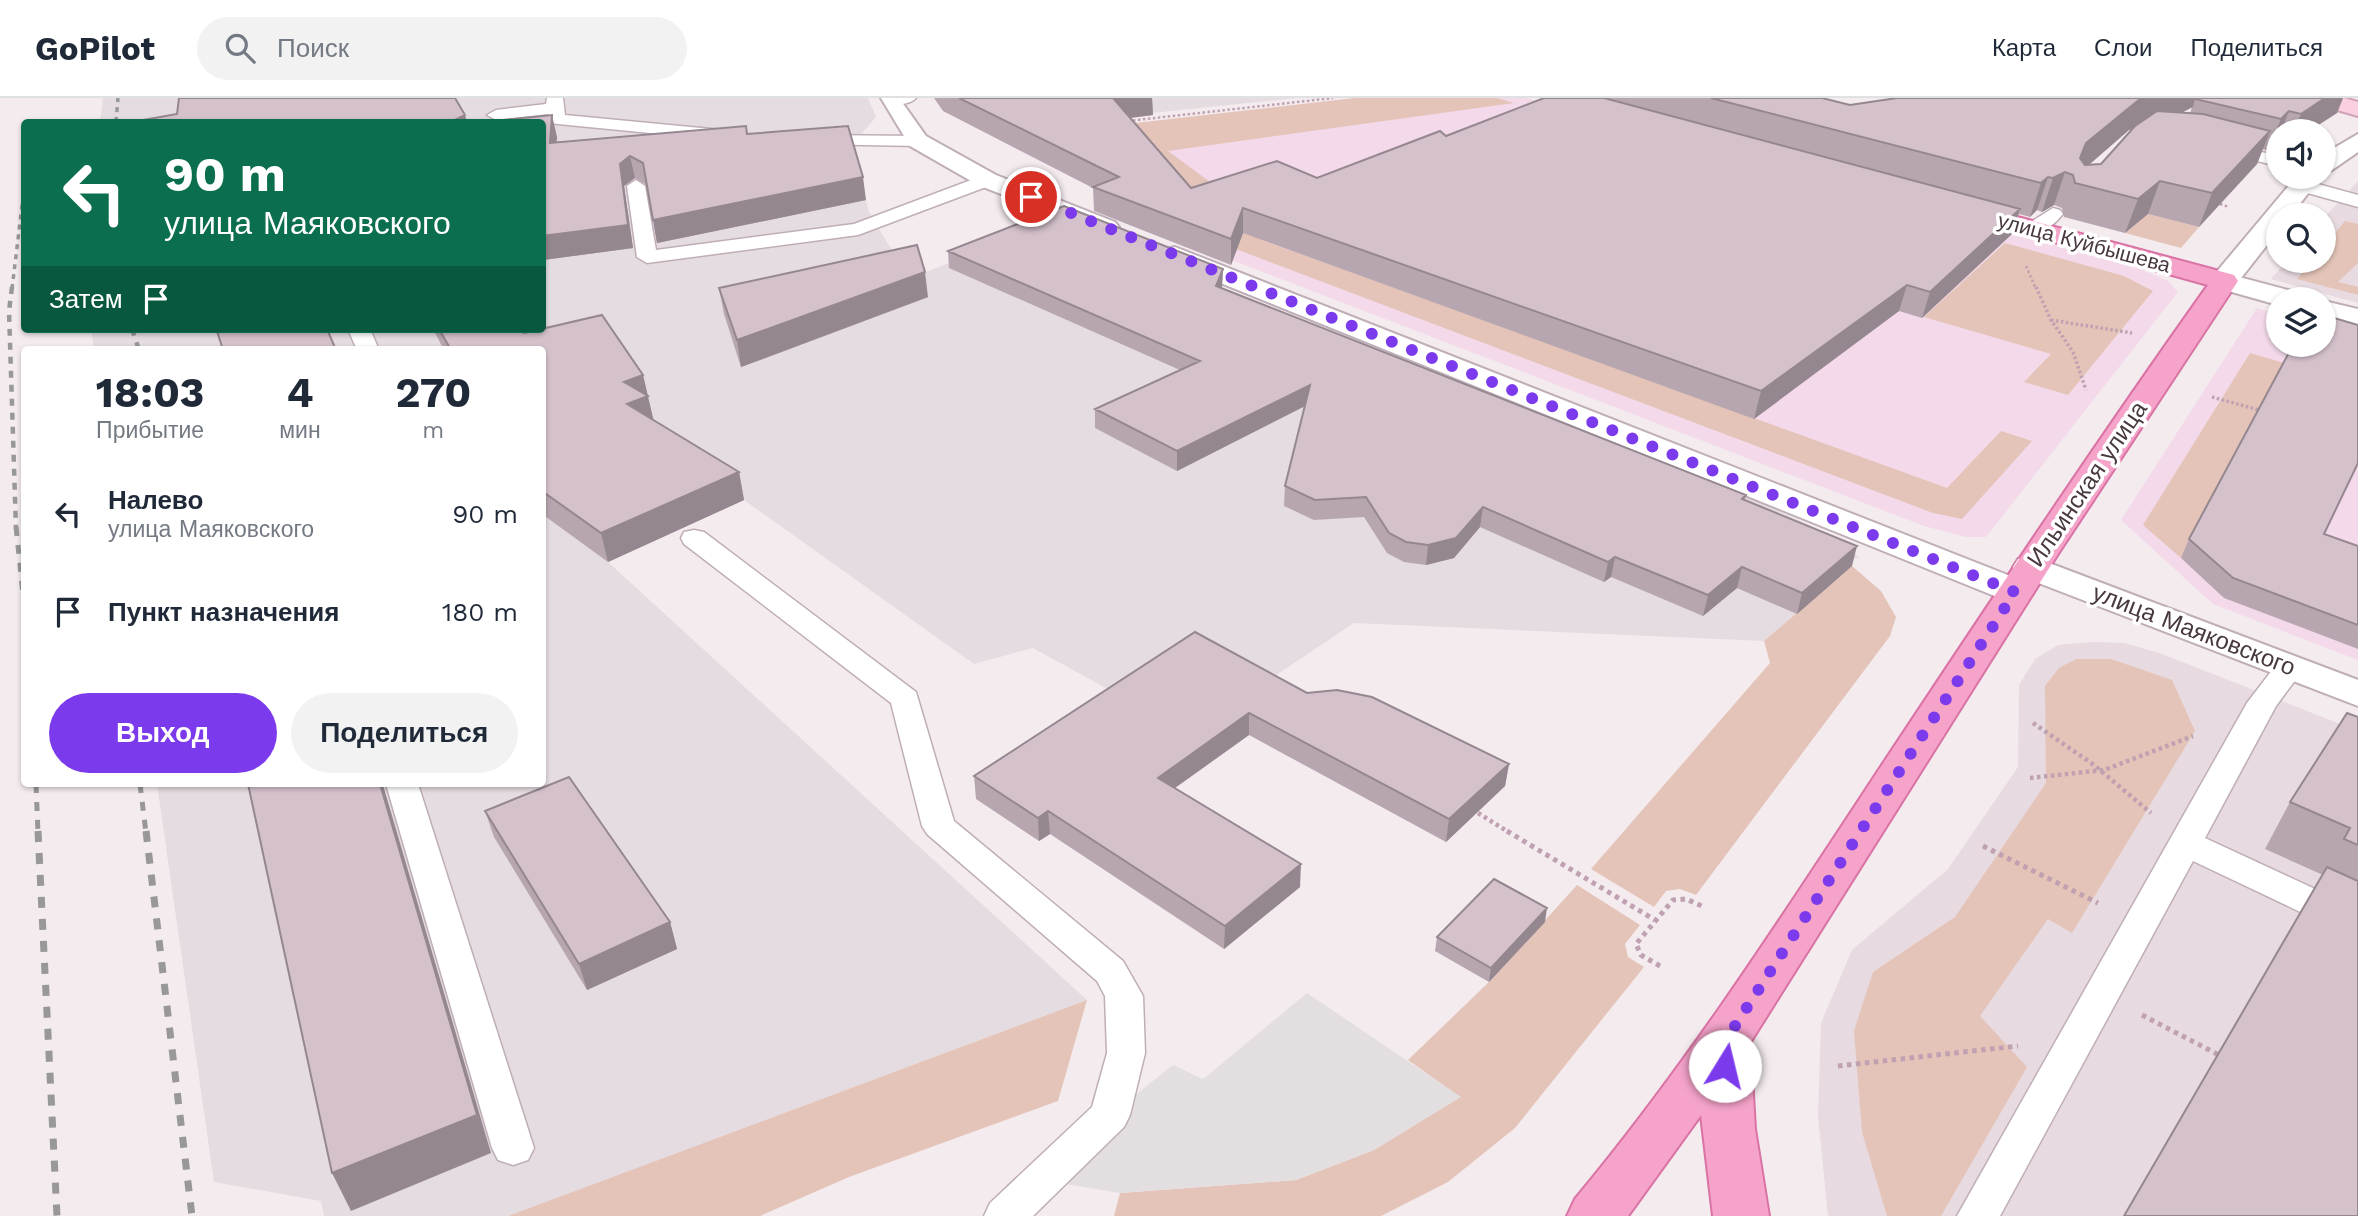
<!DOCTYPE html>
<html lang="ru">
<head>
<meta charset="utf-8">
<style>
  :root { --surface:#fff; --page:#f2f2f3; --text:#1f2937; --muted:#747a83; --line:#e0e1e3; --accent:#7c3aed }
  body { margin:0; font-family:"Work Sans",sans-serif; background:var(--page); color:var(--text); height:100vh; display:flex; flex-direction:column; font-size:26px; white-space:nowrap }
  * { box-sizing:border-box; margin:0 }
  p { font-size:23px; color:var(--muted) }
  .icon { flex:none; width:38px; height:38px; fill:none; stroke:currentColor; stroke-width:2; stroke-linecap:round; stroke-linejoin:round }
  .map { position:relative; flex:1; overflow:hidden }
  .panel { position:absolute; left:21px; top:248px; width:525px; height:441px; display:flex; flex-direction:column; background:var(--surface); border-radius:7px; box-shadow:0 2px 5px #0004 }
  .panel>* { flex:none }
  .hud { position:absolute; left:21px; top:21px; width:525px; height:214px; border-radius:7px; box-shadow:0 2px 5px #0004; background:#0b6e4f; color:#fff; overflow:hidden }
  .controls { position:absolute; left:2266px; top:21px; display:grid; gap:14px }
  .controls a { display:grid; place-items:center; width:70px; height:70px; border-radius:50%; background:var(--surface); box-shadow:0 2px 5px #0004; font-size:35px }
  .pin { position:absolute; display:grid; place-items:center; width:60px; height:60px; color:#fff; margin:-30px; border:4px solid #fff; border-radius:50%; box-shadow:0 2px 7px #0007 }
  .me { position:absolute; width:77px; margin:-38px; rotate:9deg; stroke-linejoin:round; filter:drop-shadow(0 0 5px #0008) }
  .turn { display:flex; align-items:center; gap:24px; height:147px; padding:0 28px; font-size:32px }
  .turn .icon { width:91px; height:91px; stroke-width:2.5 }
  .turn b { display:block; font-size:49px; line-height:60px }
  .then { display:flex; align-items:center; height:66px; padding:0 28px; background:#0003; gap:14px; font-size:26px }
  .eta { display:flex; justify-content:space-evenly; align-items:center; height:119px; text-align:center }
  .eta b { font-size:42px; font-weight:700; line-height:49px }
  .action { display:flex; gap:14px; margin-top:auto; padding:14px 28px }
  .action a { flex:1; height:80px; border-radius:42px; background:var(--accent); color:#fff; font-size:28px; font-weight:700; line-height:80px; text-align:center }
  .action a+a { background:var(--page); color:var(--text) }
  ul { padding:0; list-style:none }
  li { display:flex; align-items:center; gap:21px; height:98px; padding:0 28px }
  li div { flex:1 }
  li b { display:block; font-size:26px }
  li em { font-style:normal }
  header { display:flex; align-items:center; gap:42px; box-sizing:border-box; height:98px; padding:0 35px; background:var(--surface); border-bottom:2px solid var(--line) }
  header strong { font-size:33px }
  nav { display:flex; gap:38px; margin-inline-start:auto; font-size:24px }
  .search { width:490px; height:63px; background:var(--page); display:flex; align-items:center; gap:18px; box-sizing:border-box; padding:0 24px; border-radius:38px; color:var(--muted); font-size:26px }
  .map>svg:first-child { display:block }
  .residential { fill:#e7dae0 }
  .commercial { fill:#f3d9e9 }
  .industrial { fill:#e4dce1 }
  .green { fill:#e4c4b8 }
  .parking { fill:#e3dfe1 }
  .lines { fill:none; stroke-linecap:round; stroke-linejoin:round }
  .service-casing { stroke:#bfaeb7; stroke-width:3 }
  .minor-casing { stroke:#bfaeb7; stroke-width:4 }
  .tertiary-casing { stroke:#bfaeb7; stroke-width:4 }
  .secondary-casing { stroke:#d2a1b6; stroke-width:4 }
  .primary-casing { stroke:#d973a4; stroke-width:4 }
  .path-far3 { stroke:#bfa1b1; stroke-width:2.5; stroke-dasharray:2.5 2.5; stroke-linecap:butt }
  .path-far2 { stroke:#bfa1b1; stroke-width:3.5; stroke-dasharray:2.5 2.5; stroke-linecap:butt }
  .path-far1 { stroke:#bfa1b1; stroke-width:4.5; stroke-dasharray:3.5 3.5; stroke-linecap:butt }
  .path { stroke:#bfa1b1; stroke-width:5; stroke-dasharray:4.5 4.5; stroke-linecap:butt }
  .service { fill:#fff; fill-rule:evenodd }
  .minor { fill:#fff; fill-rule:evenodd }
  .tertiary { fill:#fff; fill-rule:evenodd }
  .secondary { fill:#facfe1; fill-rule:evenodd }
  .primary { fill:#f5a3c9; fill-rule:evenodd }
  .rail-far3 { stroke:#989898; stroke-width:3.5; stroke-dasharray:5 5; stroke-linecap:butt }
  .rail-far2 { stroke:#989898; stroke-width:4.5; stroke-dasharray:7 7; stroke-linecap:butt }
  .rail-far1 { stroke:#989898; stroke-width:5; stroke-dasharray:9 9; stroke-linecap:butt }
  .rail { stroke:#989898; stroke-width:7; stroke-dasharray:11 11; stroke-linecap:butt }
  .wall { fill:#b7a6af; fill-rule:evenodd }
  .shaded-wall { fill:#95878f }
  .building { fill:#d5c1cc; stroke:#95878f; stroke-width:2 }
  .route { stroke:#7c3aed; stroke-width:12; stroke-dasharray:0 21.6 }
  .labels { text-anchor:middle; stroke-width:7; stroke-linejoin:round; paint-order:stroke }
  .far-street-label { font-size:21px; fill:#483941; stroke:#fff }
  .street-label { font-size:24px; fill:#483941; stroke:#fff }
</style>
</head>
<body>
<header>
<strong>GoPilot</strong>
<div class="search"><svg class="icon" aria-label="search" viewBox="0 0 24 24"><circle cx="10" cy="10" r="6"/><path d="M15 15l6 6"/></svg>Поиск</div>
<nav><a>Карта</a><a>Слои</a><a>Поделиться</a></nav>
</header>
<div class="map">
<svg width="2358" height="1118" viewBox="0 0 2358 1118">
  <rect width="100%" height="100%" fill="#f4ebef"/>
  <!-- residential -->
  <path class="residential" d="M2358,83V205L2271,181L2287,163H2324V120Z
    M2094,544L2125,545L2162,556L2358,633V1118H1828L1818,1018L1821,925L1852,852L1948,771L2018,669L2019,587L2035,561L2058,547Z"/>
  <!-- commercial -->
  <path class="commercial" d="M1355,0H1526L2140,171L2168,183L2178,194L1986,439H1966L1924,428L1164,136L1109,98L999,42Z
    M2257,210L2278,216V247H2324L2358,238V562L2213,506L2121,422Z"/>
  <!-- industrial -->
  <path class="industrial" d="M103,0H868L876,19L850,49L869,114L909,181L1055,122L1779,413L1813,429L1859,459L1845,465L1852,468L1764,543L1354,525L1257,590L1124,600L1033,550L974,566L744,402L608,464L1087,902L508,1118H324L321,1103L214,1084L157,686H542V252H94L91,231H542V24H100Z
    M1045,0H1296L1066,24Z"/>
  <!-- green -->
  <path class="green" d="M1355,0H1497L1514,5L1168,53L1278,134L1262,142L1947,390L2001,333L2032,343L1962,421L1933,415L1167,125L1117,27Z
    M2148,116L2199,129L2181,150L2125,135Z
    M2345,123L2358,126V165L2338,184L2358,189V197L2297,181L2312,163H2324V148Z
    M2005,145L2124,178L2153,193L2068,297L2024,284L2051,256L1924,219Z
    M2250,255L2284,265L2181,460L2143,427Z
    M1852,468L1881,493L1896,519L1890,538L1696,797L1680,791L1666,793L1654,809L1591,771L1770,565L1764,543Z
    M2076,561H2111L2172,582L2195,633L2072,835L2048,821L1980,918L2027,969L1941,1118H1887L1862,1034L1854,933L1873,874L1955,819L2046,685L2045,588L2059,570Z
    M1577,787L1640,827L1625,846L1628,859L1644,869L1515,1030L1448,1084L1381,1118H1114L1120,1095L1296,1082L1374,1052L1460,999L1408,962L1489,884Z
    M1087,902L1058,1003L849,1079L760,1118H508Z"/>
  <!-- parking -->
  <path class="parking" d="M1307,895L1461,999L1374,1052L1296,1082L1120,1095L1042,1082L1110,1017L1173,967L1203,981Z"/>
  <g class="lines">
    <defs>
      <path id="service" d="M547,0H563L565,17L722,32L731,37L722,42L558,26L552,25L548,16L496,22L487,17L496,12L546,6Z
        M881,0H916C909,8 888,8 881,0Z
        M813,37L918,38L927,43L918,48L807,46L804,42Z
        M2221,44L2278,58V68L2215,53L2212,49L2215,45Z
        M987,76L994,78L996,82L994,86L858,137L647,165L637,159L627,88L636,82L645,88L656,152L854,126Z
        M2300,81L2358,97V109L2293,91L2291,87L2293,83Z
        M2053,110L2060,112L2063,116C2054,127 2040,139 2026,135L2023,131L2026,127Z
        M348,231H370L379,252H357Z
        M694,432L704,434L916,594L954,723L1123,863L1143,898L1145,955L1130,1017L1124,1029L1033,1118H984L990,1105L1092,1009L1107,955L1105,898L1097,883L927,736L922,728L891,605L684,446L681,440L684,434Z
        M2290,560L2301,563L2305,569L2276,608L2205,740L2358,811V829L2345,833L2332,829L2193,763L2000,1118H1957L2247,605L2279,563Z
        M386,686H418L534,1050L528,1062L513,1067L498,1062L492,1050Z"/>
      <path id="minor" d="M881,0H899L926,38L996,77L1115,124L1119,129L1115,134H1097L978,87L910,48Z
        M1175,149L2028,485L2033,493L2028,501L2015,504L2002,501L1166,163L1162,157L1166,151Z
        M2224,175L2299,195L2303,201H2278V207L2214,189L2210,183L2214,177Z
        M2324,203L2358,211V228L2324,220Z
        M2031,458L2358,582V608L2018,477L2013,469L2018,461Z"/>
      <path id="tertiary" d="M2358,36V54L2332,72L2324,74V56Z
        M2296,79H2321L2291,117H2278V133L2234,189H2214L2210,183L2214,177Z"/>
      <path id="secondary" d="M2310,0H2344L2358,4V18L2313,5Z"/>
      <path id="primary" d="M1966,105L2234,177L2238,183L2058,456L1750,945L1755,1031L1769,1118H1713L1701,1017L1628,1118H1567L1575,1101C1685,969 1778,825 1872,682C1982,516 2092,350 2208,187L1957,117L1954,112L1957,107Z"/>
    </defs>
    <!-- service casing -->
    <use href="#service" class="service-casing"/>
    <!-- minor casing -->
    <use href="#minor" class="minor-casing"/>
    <!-- tertiary casing -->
    <use href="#tertiary" class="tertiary-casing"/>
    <!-- secondary casing -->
    <use href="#secondary" class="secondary-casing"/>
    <!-- primary casing -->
    <use href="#primary" class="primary-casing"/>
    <!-- path-far3 -->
    <path class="path-far3" d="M1128,23L1333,0
      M2220,106L2229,109
      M2026,168L2036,191"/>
    <!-- path-far2 -->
    <path class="path-far2" d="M2036,189L2051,222L2073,254L2086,292
      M2051,222L2132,235
      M2212,299L2259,312"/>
    <!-- path-far1 -->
    <path class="path-far1" d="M2033,625L2094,667L2151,715
      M2030,680L2104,672L2193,638
      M1478,715L1510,735"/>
    <!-- path -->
    <path class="path" d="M1507,733L1655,822
      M1983,748L2098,805
      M1660,868L1641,857L1636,846L1673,802L1686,801L1702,808
      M2142,917L2219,957
      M1838,968L2018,948"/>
    <!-- service -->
    <use href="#service" class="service"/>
    <!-- minor -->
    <use href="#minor" class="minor"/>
    <!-- tertiary -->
    <use href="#tertiary" class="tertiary"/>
    <!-- secondary -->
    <use href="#secondary" class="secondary"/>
    <!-- primary -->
    <use href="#primary" class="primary"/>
    <!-- rail-far3 -->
    <path class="rail-far3" d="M116,24L118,0
      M12,191L24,91"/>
    <!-- rail-far2 -->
    <path class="rail-far2" d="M12,189L9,213L16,431
      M132,231L139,252"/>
    <!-- rail-far1 -->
    <path class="rail-far1" d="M16,429L24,505
      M36,686L38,735
      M140,686L146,735"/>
    <!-- rail -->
    <path class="rail" d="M38,733L57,1118
      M146,733L192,1118"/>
  </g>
  <!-- wall -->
  <path class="wall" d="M934,0H1152L1153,17L1130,20L1191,90L1317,80L1446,38L1544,0H1822L1850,7L1897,0H2343L2337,15L2309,33H2278V45L2276,44L2268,53L2263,51L2257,66L2199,129L2148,116L2125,135L2064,119L2062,110L2054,107L2042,114L2037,112L2030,119L2019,116L2012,136L1922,220L1899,213L1754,321L1243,135L1231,167L1094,113L1093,90L943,13ZM2192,9L2190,16L2181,15ZM2129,32H2132L2101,66L2088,67Z
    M542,24L557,39L556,44L747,36L866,102L657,145L647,87L635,80L624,88L633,150L543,162L545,169H542Z
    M948,153L1223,171L1222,190L1746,397L1745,402L1852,468L1797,516L1737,490L1703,518L1611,479L1604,484L1480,429L1454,460L1426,467L1404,464L1387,455L1364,419L1314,422L1284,408L1285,388L1305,308L1177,373L1095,330V311L1180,272L949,170Z
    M719,190L928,199L741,269L724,216Z
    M433,231H522L524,235L643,277L653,322L739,374L744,402L608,464L542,416V252H444Z
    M2324,436L2358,448V551L2224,500L2181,460L2189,441Z
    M1307,595L1509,666L1505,688L1446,744L1249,637L1175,690L1300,789L1224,851L1050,736L1039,743L976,701L974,678Z
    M2358,619V1118L2323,777L2265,751L2290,704Z
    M485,713L670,824L677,851L587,892L494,739Z
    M1545,824L1489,884L1435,853L1437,839Z"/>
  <!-- shaded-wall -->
  <path class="shaded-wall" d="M1112,0H1152L1153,17L1113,22Z
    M2145,0H2199L2195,1L2193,9L2157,27L2129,32L2074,80L2086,45L2140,1Z
    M2325,0H2343L2337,15L2309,33H2294L2301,16Z
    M2289,13L2281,33H2278V39L2276,44L2268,53L2281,21Z
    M465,17L467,24H451Z
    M552,17L557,39L555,67L550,45Z
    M2270,33L2257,66L2199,129L2212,95Z
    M630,58L635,80L624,88L633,150L543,162L545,169H542V138Z
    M2065,74L2054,107L2042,114L2053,80Z
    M863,79L866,102L657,145L653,122Z
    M2048,79L2037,112L2030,119L2041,85Z
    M2160,83L2148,116L2125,135L2138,101Z
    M1243,110V135L1231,167V141Z
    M2020,111L2012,136L1922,220L1930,194Z
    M1223,171L1222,189L1216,206V188Z
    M925,174L928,199L741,269L737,242Z
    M1907,187L1899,213L1754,321L1761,293Z
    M643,277L654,324L627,306L624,284Z
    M1310,287L1309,306L1177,373V353Z
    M739,374L744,402L608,464L601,435Z
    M1483,409L1480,429L1454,460L1426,467L1428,447Z
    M1857,448L1852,468L1797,516L1802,495Z
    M1615,459L1611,479L1604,484L1608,464Z
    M1742,469L1737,490L1703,518L1708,497Z
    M1249,615V637L1158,702V680Z
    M1509,666L1505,688L1446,744L1449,721Z
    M380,686H384L383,687L491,1055L351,1113L332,1075Z
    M1048,713L1050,736L1039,743L1038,720Z
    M1301,766L1300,789L1224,851L1225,828Z
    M1547,810L1545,824L1489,884L1491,870Z
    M670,824L677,851L587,892L579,866Z"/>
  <!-- building -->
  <path class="building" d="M179,0H455L465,17L451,24H139L138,23L177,16Z
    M959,0H1113L1191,90L1277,63L1317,80L1440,33L1446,38L1544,0H1604L2020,111L1930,194L1907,187L1761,293L1243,110L1231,141L1093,89L1119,79Z
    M1711,0H1822L1850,7L1897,0H2145L2140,1L2086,45L2080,60L2085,67L2101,66L2135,28L2157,13L2203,16L2270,33L2212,95L2160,83L2138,101L2075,85L2073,77L2065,74L2053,80L2048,79L2041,85Z
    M2197,0H2325L2301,16L2289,13L2281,21L2195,1Z
    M552,17L550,45L746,28L747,36L848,28L863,79L653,122L643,65L630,58L620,66L628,127L542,138V24H493V23Z
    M1064,108L1223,171L1216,188L1746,397L1742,401L1857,448L1802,495L1742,469L1708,497L1615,459L1608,464L1483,409L1456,440L1428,447L1406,444L1389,435L1366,399L1315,402L1285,388L1310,287L1177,353L1095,311L1200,263L948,153Z
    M917,147L925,174L737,242L719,190Z
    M602,217L643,277L624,284L648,298L627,306L739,374L601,435L542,393V252H451L439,231H522L524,235Z
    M2324,217L2358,227V365L2324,436L2358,448V527L2233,480L2189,441L2293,247H2324Z
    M225,231H327L336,252H223L217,233Z
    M1195,534L1307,595L1337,592L1372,599L1509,666L1449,721L1249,615L1158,680L1301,766L1225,828L1048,713L1038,720L974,678Z
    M2347,615L2358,619V747L2344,741L2350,730L2290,704Z
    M569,679L670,824L579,866L485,713Z
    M248,686H380L477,1017L332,1075Z
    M2327,769L2358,783V1118H2124Z
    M1494,781L1547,810L1491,870L1437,839Z"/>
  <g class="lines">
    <!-- route -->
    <path class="route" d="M1031,99L2015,494L1726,942L1725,968"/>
  </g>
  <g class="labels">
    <!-- far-street labels -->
    <g class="far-street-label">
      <text transform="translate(2084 145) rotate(15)" y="7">улица Куйбышева</text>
    </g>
    <!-- street labels -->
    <g class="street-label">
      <text transform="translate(2087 386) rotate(-56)" y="8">Ильинская улица</text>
      <text transform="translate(2194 532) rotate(21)" y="8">улица Маяковского</text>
    </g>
  </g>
</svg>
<div class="controls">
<a><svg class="icon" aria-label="sound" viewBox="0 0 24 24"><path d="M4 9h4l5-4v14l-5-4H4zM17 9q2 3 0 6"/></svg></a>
<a><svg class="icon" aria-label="search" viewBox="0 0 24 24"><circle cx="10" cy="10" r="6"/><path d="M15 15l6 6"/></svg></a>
<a><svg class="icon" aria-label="layers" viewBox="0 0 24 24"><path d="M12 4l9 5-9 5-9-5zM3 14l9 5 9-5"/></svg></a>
</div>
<div class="pin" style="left:1031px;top:99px;background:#d93025"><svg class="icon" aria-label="arrive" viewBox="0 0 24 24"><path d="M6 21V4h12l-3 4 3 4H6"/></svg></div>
<svg class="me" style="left:1725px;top:968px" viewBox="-20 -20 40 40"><circle r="19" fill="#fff"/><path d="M0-13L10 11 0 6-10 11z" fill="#7c3aed"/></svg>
<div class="hud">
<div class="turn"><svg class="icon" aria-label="left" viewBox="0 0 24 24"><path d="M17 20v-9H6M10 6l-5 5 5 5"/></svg><div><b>90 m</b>улица Маяковского</div></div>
<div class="then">Затем<svg class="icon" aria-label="arrive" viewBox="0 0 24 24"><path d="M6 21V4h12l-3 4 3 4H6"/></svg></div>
</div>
<section class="panel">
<div class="eta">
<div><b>18:03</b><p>Прибытие</p></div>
<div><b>4</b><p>мин</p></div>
<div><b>270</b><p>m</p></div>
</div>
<ul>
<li><svg class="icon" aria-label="left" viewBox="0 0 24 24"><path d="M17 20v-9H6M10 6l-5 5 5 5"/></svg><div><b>Налево</b><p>улица Маяковского</p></div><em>90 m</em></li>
<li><svg class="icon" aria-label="arrive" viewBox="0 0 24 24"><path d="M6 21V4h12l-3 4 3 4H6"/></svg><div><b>Пункт назначения</b></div><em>180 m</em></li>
</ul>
<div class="action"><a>Выход</a><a>Поделиться</a></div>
</section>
</div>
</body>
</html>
